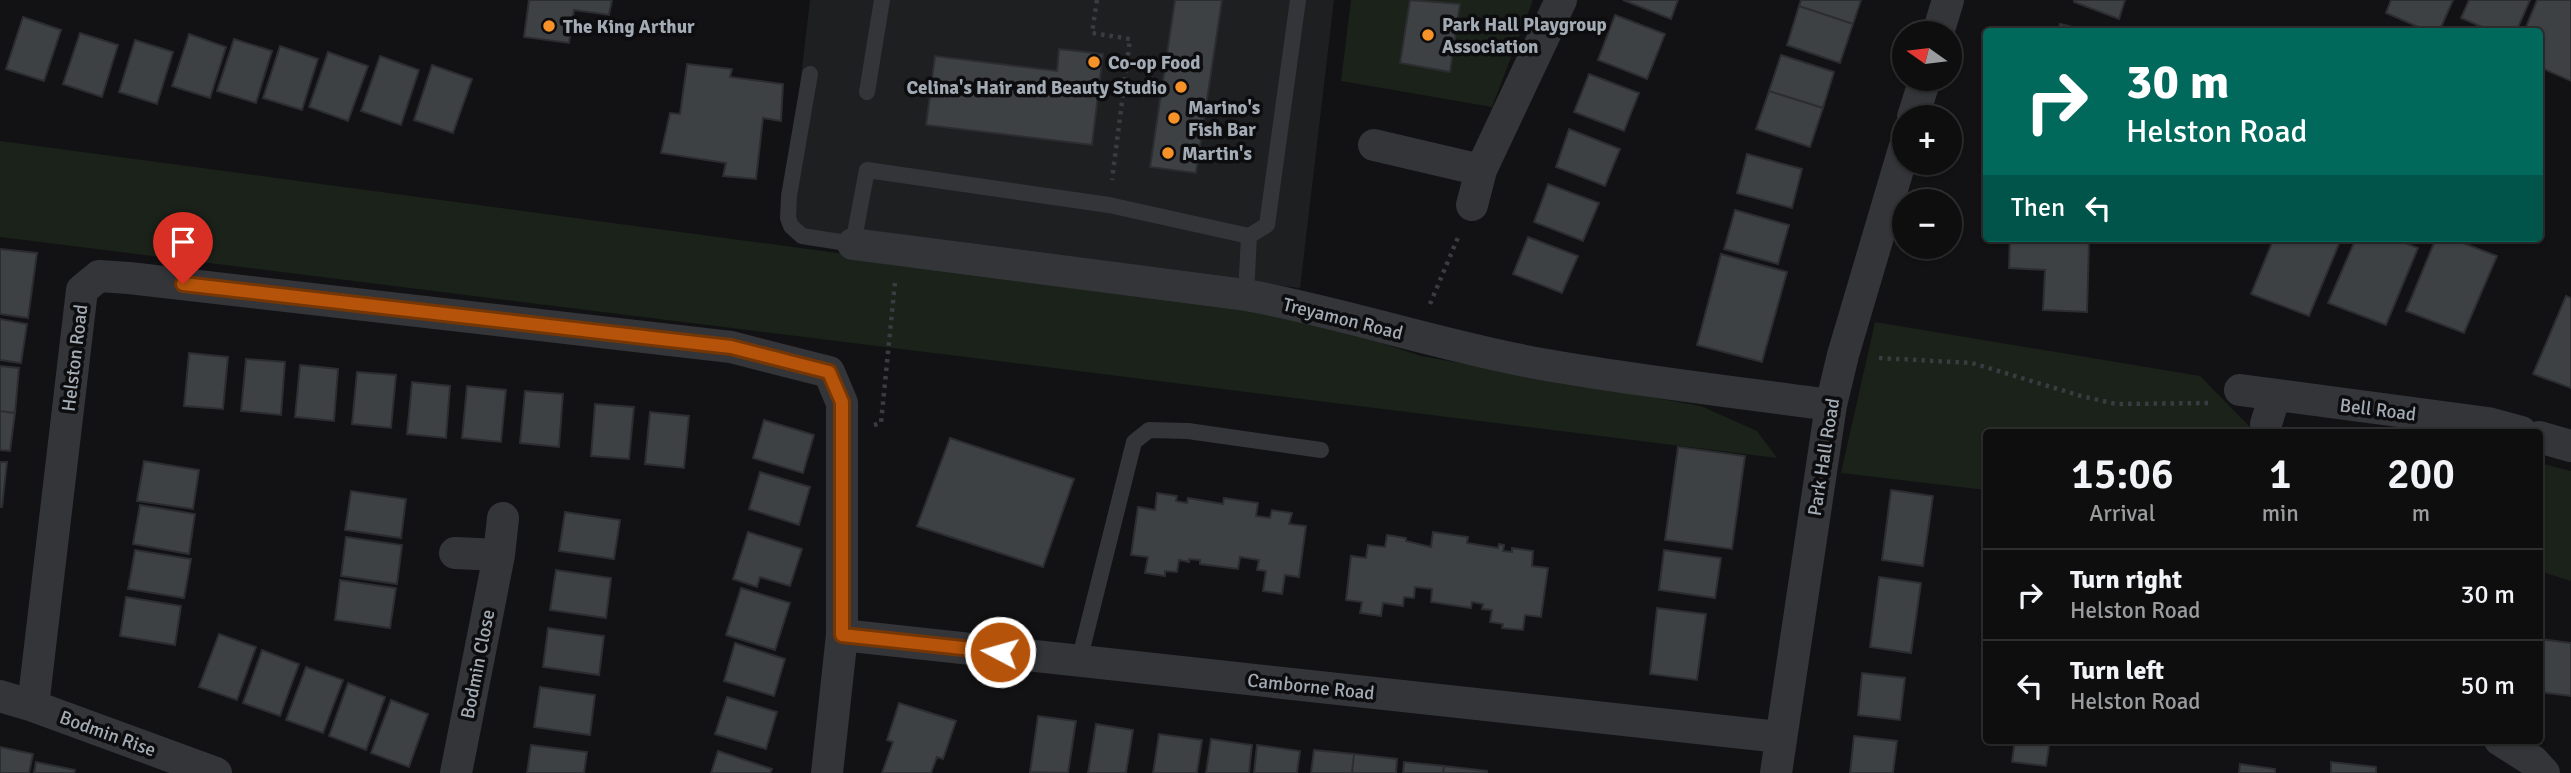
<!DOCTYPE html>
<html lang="en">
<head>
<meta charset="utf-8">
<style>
  :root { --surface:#0e0e0f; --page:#171718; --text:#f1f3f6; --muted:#9b9c9e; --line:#2e2e2f }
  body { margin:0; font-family:Signika,sans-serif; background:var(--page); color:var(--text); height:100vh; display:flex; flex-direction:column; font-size:26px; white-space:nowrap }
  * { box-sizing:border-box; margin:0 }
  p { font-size:23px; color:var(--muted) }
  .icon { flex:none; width:38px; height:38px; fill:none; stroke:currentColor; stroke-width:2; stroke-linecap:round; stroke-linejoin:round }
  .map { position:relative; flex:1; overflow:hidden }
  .side { position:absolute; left:1983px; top:429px; width:560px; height:315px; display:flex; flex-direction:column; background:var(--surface); border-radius:7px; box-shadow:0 2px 5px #0004,0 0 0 2px var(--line) }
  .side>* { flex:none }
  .guide { position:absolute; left:1983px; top:28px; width:560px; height:214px; border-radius:7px; box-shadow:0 2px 5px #0004,0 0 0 2px var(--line); background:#00695c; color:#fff; overflow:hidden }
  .needle { width:46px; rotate:284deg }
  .tools { position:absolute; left:1892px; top:21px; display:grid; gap:14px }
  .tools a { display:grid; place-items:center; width:70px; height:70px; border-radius:50%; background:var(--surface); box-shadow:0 2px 5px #0004,0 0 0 2px var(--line); font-size:35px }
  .pin { position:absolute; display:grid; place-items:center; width:60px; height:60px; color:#fff; margin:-72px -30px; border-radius:50% 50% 50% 0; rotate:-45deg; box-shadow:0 0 7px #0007 }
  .pin .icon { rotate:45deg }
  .me { position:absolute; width:77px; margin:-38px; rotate:276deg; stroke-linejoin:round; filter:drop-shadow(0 0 5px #0008) }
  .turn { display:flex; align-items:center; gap:24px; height:147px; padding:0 28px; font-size:32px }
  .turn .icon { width:91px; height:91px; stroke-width:2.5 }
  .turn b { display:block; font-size:49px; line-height:60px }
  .then { display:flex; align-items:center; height:66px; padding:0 28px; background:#0003; gap:14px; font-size:26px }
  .eta { display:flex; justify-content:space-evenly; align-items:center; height:119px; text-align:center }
  .eta b { font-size:42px; font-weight:600; line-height:49px }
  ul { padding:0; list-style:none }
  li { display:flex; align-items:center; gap:21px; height:91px; padding:0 28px; border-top:2px solid var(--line) }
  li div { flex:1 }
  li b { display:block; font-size:26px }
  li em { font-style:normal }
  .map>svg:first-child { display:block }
  .built { fill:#1e1f21 }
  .green { fill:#1a221a }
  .building { fill:#3e4144; stroke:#2c2d30; stroke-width:2 }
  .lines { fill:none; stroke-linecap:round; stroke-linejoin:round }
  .path { stroke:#393c40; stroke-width:4.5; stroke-dasharray:3.5 5; stroke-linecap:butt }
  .lane { stroke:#333539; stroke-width:16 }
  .street { stroke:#333539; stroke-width:32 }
  .route-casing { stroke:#753606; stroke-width:18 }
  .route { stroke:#b45309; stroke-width:12 }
  .poi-dot { fill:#f69228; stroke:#0d0d0f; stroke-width:2.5 }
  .labels { text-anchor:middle; stroke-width:7; stroke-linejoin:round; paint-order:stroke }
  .poi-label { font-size:19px; font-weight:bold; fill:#a3abb5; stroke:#0d0d0f; text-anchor:start }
  .street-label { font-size:19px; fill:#a3abb5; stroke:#0d0d0f }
</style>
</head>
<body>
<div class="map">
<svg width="2571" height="773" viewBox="0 0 2571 773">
  <rect width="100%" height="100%" fill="#121214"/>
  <!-- built -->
  <path class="built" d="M810,0H1334L1300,288L783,228Z"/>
  <!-- green -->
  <path class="green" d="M1351,0H1533L1492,107L1341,81Z
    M0,141L1294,314L1421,356L1701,406L1757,431L1777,458L0,237Z
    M1875,322L2200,376L2255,432H1986V490L1841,473Z
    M2539,463L2571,471V581L2539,571Z"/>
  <!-- building -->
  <path class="building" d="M529,0H612L609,15L574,10L569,43L524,37Z
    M1175,0H1222L1196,173L1150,167Z
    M1410,0L1460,4L1450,72L1400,63Z
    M1623,0H1678L1671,19Z
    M1801,0H1861L1853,24L1799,6Z
    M2074,0H2125L2119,19L2074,2Z
    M2391,0H2453L2439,32H2430L2386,13Z
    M2469,0H2530L2516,32H2494L2461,18Z
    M2537,0H2571V81L2539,67V32H2524Z
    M1799,6L1853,24L1840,63L1787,45Z
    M1615,15L1665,34L1647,79L1598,60Z
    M23,17L61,30L44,81L6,69Z
    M2060,24L2093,32H2058Z
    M80,33L118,45L102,97L63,84Z
    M189,34L226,47L210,98L172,86Z
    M234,39L272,51L256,103L217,91Z
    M135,40L173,52L157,104L119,92Z
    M280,46L318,59L302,110L263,98Z
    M1059,49L1103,54L1092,145L926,125L935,56L1057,71Z
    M328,52L368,66L348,121L309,107Z
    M1781,55L1834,72L1823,108L1769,91Z
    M380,56L419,70L401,125L361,111Z
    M687,64L732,69L730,77L783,84L781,121L763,118L756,179L723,176L726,163L661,153L670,113L680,114Z
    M432,65L472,79L453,133L414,120Z
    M1589,74L1639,93L1624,131L1574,112Z
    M1769,91L1823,108L1810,147L1756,129Z
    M1569,129L1620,149L1605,186L1556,167Z
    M1747,154L1802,169L1792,208L1737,193Z
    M1548,184L1599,203L1583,241L1534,222Z
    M1735,210L1789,225L1778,264L1724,249Z
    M1528,237L1578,256L1562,293L1513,274Z
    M2010,238L2089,241L2087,312L2043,310L2045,270L2009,268Z
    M2274,238L2341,239L2309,316L2251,294Z
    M2356,238H2393L2418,248L2386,325L2328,303Z
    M2436,238H2450L2497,256L2464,333L2406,311Z
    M0,249L37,253L28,318L0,314Z
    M1721,254L1787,272L1762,362L1697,345Z
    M2566,296L2571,298V388L2533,374Z
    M0,319L27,324L21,363L0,360Z
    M189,353L228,357L223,409L184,406Z
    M246,359L285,362L281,415L241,411Z
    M300,365L338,369L334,421L295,417Z
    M0,366L19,368L15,413L0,411Z
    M357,372L396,375L391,428L352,424Z
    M412,382L450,386L446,438L407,434Z
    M467,386L506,390L501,442L462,438Z
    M525,391L563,394L559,447L520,443Z
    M595,404L634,407L629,459L591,456Z
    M0,411L15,413L10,451L0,450Z
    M650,412L689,416L684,468L645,464Z
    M764,420L814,435L803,473L753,458Z
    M950,438L1074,479L1043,567L917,526Z
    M1678,447L1745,456L1732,549L1665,540Z
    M144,461L199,470L193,509L137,501Z
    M0,462H7L2,507H0Z
    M760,472L810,487L799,525L749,509Z
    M1891,490L1933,496L1923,566L1882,560Z
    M351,491L406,499L401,538L345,530Z
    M1157,493L1177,496L1176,501L1187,503L1188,498L1223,504L1224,498L1258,503L1256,516L1270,518L1272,510L1292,513L1289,524L1306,526L1299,577L1285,575L1282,594L1263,591L1266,571L1257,570L1259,560L1240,557L1238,569L1200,564V560L1189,559V562L1179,560L1177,572L1165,571V576L1145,573L1148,557L1131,555L1138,507L1155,510Z
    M140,505L195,514L189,554L133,544Z
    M565,512L620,520L614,559L559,551Z
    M748,532L802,549L790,586L760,577L757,587L733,579Z
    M1433,532L1468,537L1467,543L1498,548L1499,544L1504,545L1503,551L1512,552V548L1533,551L1532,566L1548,568L1541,617L1525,615L1523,630L1502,628L1503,624L1490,622L1492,610L1482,609L1483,604L1472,602L1471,608L1431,602L1432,589L1415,587L1414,598L1404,597L1403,606L1383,603L1381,616L1360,613L1362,602L1346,600L1351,556L1366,558L1368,545L1385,547L1387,535L1406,538V541L1431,547Z
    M346,537L402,545L397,584L341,576Z
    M135,550L191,559L184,598L128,589Z
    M1664,550L1721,558L1715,598L1659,590Z
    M556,570L611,578L606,618L550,610Z
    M1879,577L1921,583L1911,653L1870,647Z
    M340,580L396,588L390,628L335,620Z
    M741,588L790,603L775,650L726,635Z
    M126,597L181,606L175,645L120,636Z
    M1657,608L1706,614L1697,680L1650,674Z
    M548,628L604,636L599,675L543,667Z
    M219,634L256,647L237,700L199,687Z
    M2539,639L2571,643V696L2539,692Z
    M735,643L785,659L774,696L724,681Z
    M262,650L299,664L280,716L243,703Z
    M306,667L343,680L323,733L286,720Z
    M1862,673L1905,678L1900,720L1858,715Z
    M348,683L385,697L366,750L329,736Z
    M540,687L595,695L590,735L534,727Z
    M727,697L777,712L766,749L715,734Z
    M391,700L428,714L409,767L371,753Z
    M899,703L956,721L943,759L937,757L931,773H882L893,742L887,740Z
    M1038,716L1076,721L1068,773L1030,772Z
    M1096,724L1133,730L1126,773H1088Z
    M1159,734L1202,740L1197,773H1153Z
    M1854,736L1897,741L1893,773H1850Z
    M1211,739L1252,745L1249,773H1206Z
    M2015,740H2050L2046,766L2012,762Z
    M531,745L587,752L584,773H527Z
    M1257,745L1300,751L1297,773H1254Z
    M0,747L33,754L29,773H0Z
    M1314,750L1354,754L1352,773H1311Z
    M718,751L772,769L770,773H711Z
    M1354,754L1397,759L1396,773H1352Z
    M36,762L75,770L74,773H34Z
    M1404,762L1444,766L1443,773H1403Z
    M2331,762L2376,767V773H2331Z
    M2240,764L2275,769V773H2239Z
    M1444,766L1487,771V773H1443Z"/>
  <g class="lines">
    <!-- path -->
    <path class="path" d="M1097,0L1092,33L1130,39L1112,180
      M1430,304L1459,235
      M1879,358L1972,363L2081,396L2116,404L2211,403
      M874,425L881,423L895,282"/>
    <!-- lane -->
    <path class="lane" d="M810,74L789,196L788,218L791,226L802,236L853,244L867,170L1109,205L1249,236L1246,295
      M867,92L882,0
      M1249,236L1267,225L1298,0
      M1079,661L1134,442L1149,430L1188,431L1321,450"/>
    <!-- street -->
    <path class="street" d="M1938,33L1948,0
      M1913,117L1925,79
      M1374,145L1481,170
      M1472,205L1481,170L1561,0
      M853,244L1246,295C1345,313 1441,346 1541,364C1637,381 1734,392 1831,405
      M2240,390L2488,423L2521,432
      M2266,424L2275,395
      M2539,437L2571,446
      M455,553L499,555L503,518
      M842,635L1780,737
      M0,696L33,706L216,773
      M33,706L82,290L99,276L129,278L731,347L829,372L842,403V635L827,773
      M2500,740L2533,761L2544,773
      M456,773L499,555
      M1776,773L1831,405L1843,355L1904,149"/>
  </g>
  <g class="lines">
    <defs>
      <path id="route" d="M183,284L731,347L829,372L842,402V635L1000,652"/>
    </defs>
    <!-- route casing -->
    <use href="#route" class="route-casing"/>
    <!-- route -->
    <use href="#route" class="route"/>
  </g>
  <!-- markers -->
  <g class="poi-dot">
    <circle cx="549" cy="26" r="7"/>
    <circle cx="1428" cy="35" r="7"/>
    <circle cx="1094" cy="62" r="7"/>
    <circle cx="1181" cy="87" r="7"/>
    <circle cx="1174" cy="118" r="7"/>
    <circle cx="1168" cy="153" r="7"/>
  </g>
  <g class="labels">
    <!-- poi labels -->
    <g class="poi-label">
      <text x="1442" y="31">Park Hall Playgroup<tspan x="1442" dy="22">Association</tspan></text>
      <text x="563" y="33">The King Arthur</text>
      <text x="1108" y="69">Co-op Food</text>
      <text x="1167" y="94" text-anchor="end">Celina's Hair and Beauty Studio</text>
      <text x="1188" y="114">Marino's<tspan x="1188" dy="22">Fish Bar</tspan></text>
      <text x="1182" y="160">Martin's</text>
    </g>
    <!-- street labels -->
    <g class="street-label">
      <text transform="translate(1343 318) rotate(14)" y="7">Treyamon Road</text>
      <text transform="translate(74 358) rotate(-83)" y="7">Helston Road</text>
      <text transform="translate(2378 409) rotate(7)" y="7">Bell Road</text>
      <text transform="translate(1823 457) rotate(-81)" y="7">Park Hall Road</text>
      <text transform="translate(477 664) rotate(-79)" y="7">Bodmin Close</text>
      <text transform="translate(1311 686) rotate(6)" y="7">Camborne Road</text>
      <text transform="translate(108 733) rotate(20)" y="7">Bodmin Rise</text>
    </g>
  </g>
</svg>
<div class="tools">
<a><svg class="needle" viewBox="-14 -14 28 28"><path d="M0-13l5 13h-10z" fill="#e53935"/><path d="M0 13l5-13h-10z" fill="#9b9c9e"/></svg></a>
<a>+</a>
<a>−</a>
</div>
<div class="pin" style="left:183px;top:284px;background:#d93025"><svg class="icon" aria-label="arrive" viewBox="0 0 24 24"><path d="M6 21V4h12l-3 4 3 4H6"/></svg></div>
<svg class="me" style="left:1000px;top:652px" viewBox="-20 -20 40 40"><circle r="17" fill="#b45309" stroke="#fff" stroke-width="3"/><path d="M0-11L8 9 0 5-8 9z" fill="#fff"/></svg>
<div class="guide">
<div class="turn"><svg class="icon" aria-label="right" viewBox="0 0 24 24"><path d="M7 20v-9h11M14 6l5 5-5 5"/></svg><div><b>30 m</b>Helston Road</div></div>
<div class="then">Then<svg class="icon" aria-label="left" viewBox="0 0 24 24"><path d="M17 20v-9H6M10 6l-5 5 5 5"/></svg></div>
</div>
<section class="side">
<div class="eta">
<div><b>15:06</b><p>Arrival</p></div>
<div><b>1</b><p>min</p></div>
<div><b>200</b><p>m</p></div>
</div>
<ul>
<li><svg class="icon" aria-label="right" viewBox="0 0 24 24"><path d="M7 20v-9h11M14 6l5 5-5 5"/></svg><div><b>Turn right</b><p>Helston Road</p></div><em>30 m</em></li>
<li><svg class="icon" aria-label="left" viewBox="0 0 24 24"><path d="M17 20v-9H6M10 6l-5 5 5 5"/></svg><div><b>Turn left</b><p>Helston Road</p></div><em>50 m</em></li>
</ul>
</section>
</div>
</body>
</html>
